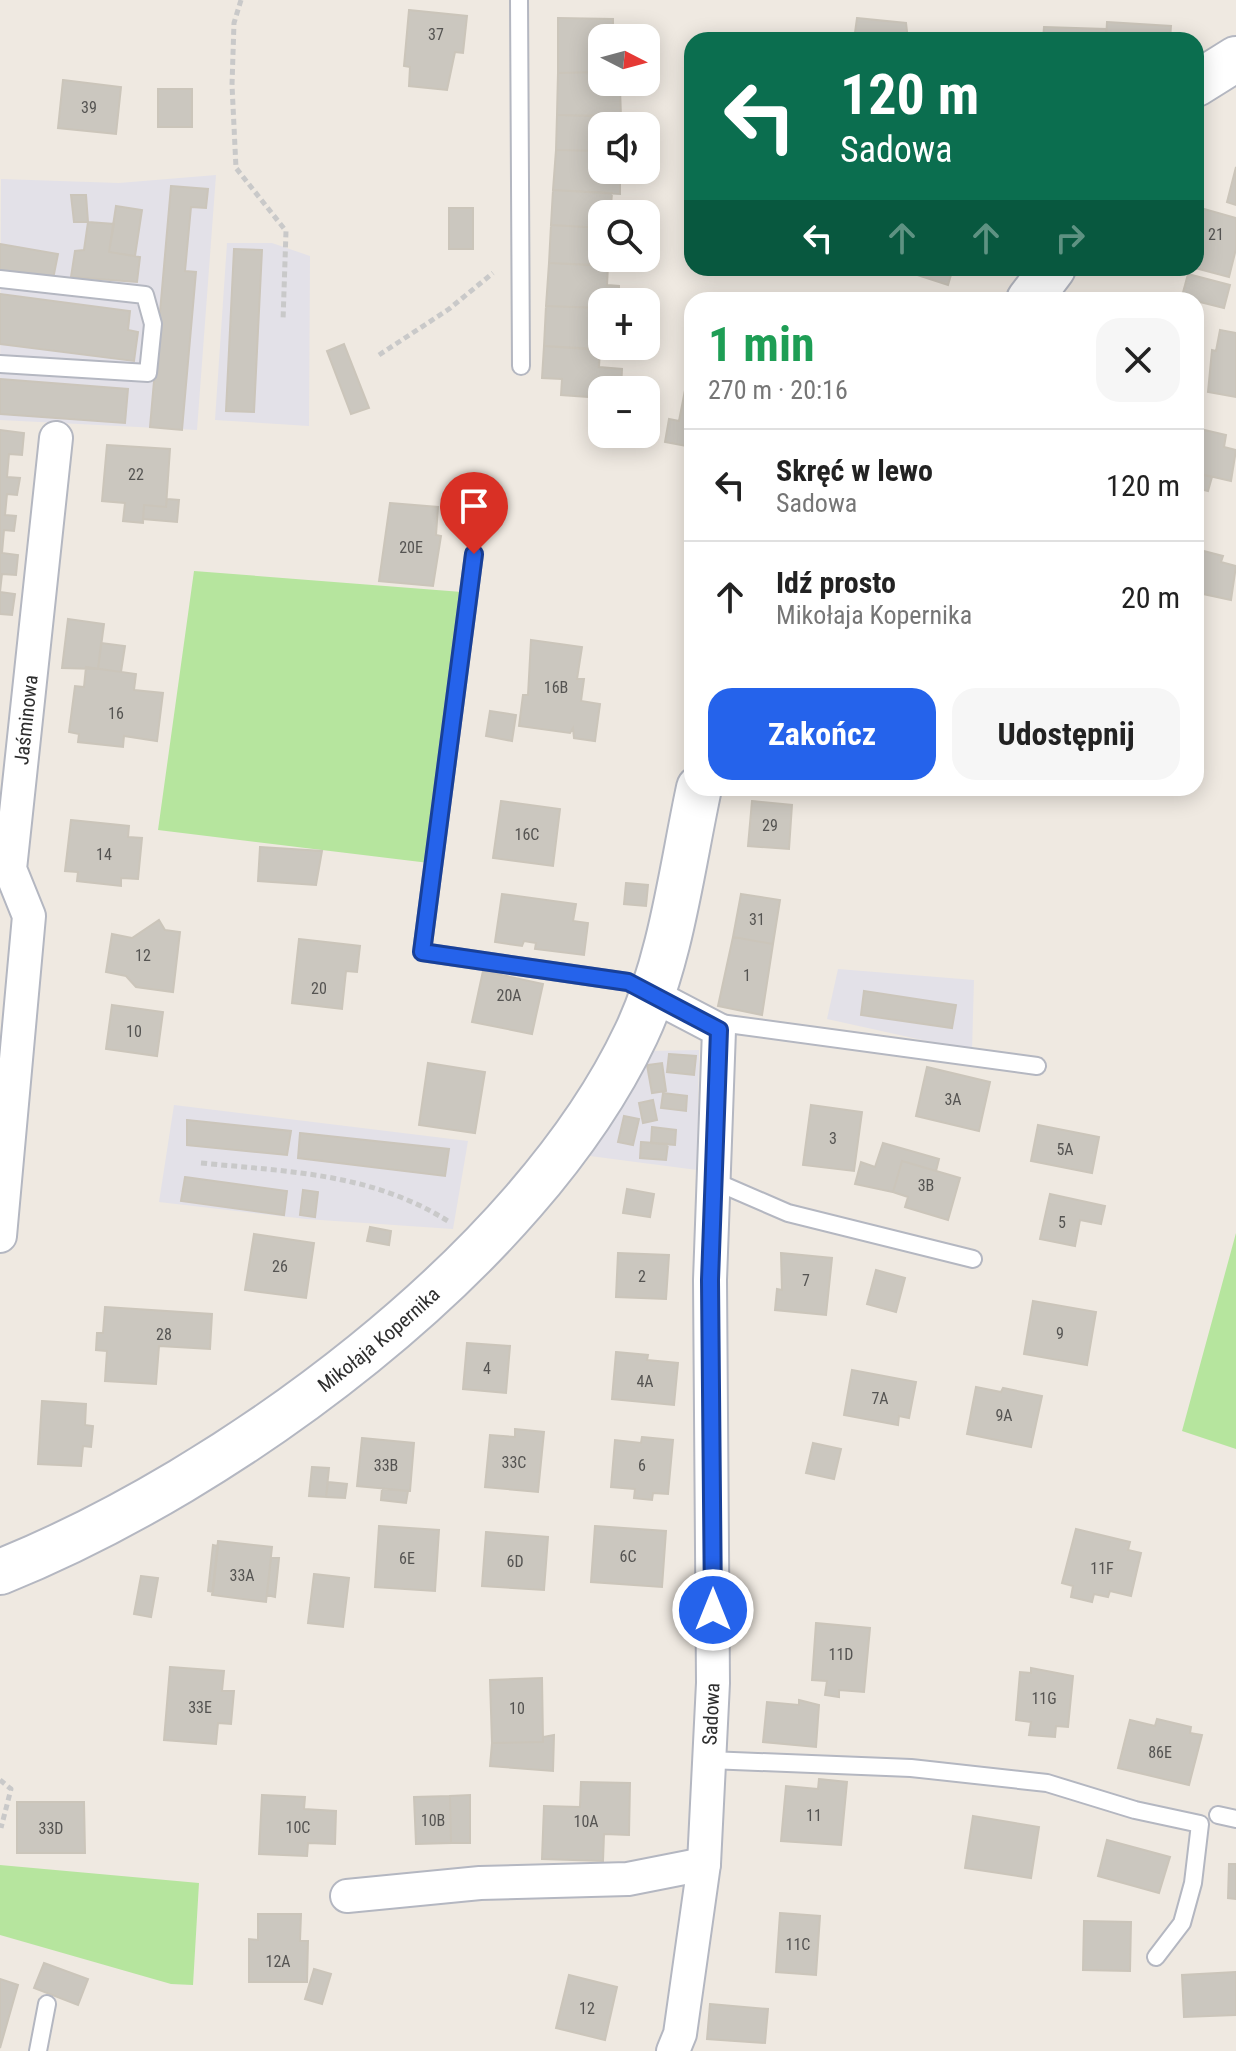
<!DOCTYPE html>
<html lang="pl">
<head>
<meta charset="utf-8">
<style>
  :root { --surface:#fff; --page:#f6f6f6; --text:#222; --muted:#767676; --line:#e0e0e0; --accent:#2563eb }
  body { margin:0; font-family:"Roboto Condensed",sans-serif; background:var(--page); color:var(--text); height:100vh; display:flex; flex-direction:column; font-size:30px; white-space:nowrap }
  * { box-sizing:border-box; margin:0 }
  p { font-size:26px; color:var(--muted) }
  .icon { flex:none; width:44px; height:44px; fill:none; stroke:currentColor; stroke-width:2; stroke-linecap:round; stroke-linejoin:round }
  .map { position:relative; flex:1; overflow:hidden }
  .details { position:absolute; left:684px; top:292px; width:520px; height:504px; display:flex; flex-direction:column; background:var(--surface); border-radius:24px; box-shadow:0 4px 20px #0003 }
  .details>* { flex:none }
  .banner { position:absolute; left:684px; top:32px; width:520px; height:244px; border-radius:24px; box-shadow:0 4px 20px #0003; background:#0b6e4f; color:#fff; overflow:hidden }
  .needle { width:52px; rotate:96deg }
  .buttons { position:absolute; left:588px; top:24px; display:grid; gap:16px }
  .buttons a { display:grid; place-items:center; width:72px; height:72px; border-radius:16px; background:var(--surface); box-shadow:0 4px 20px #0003; font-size:40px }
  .pin { position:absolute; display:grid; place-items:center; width:68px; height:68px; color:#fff; margin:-82px -34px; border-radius:50% 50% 50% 0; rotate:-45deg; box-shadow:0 0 8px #0007 }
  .pin .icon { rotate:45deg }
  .me { position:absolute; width:88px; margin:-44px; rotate:0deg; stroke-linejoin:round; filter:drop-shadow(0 0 6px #0008) }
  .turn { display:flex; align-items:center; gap:28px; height:168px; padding:0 24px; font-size:36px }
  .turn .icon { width:104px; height:104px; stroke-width:2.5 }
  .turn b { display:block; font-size:56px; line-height:68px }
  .lanes { display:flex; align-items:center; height:76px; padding:0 24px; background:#0003; justify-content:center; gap:40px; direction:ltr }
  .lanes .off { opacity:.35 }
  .round { display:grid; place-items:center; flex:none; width:84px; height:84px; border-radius:24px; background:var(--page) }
  .headline { display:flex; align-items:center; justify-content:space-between; height:136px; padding:0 24px }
  h1 { font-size:48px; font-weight:700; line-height:60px; color:#1e9e55 }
  .cta { display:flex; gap:16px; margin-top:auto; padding:16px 24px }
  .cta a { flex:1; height:92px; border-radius:24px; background:var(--accent); color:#fff; font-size:32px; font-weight:700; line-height:92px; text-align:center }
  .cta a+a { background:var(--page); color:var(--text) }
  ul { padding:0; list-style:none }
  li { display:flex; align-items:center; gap:24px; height:112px; padding:0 24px; border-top:2px solid var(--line) }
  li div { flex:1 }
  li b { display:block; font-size:30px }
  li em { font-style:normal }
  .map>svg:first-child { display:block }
  .industrial { fill:#e3e1e8 }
  .green { fill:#b6e59e }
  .building { fill:#cbc7bf; stroke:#cbc5ba; stroke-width:2 }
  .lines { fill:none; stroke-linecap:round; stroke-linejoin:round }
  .lane-casing { stroke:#b4b7c1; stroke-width:20 }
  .street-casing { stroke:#b4b7c1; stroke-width:36 }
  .secondary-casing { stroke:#b4b7c1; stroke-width:48 }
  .path { stroke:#c9c9c9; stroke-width:5; stroke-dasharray:6 4; stroke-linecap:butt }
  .lane { stroke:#fff; stroke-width:16 }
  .street { stroke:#fff; stroke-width:32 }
  .secondary { stroke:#fff; stroke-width:44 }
  .route-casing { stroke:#184099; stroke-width:20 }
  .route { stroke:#2563eb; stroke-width:14 }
  .labels { text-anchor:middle; stroke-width:6; stroke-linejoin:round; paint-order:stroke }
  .number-label { font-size:16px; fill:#555452 }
  .street-label { font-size:20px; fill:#2e2e2e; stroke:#fff }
</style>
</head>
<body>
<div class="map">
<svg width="1236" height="2051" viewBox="0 0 1236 2051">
  <rect width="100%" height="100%" fill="#efe9e1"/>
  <!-- industrial -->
  <path class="industrial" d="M216,175L197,430L0,420L1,179L119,183Z
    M227,243H272L310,256L309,426L215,420Z
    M838,969L974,980L972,1051L827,1019Z
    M699,1050L697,1170L590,1156L647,1051Z
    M174,1105L468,1141L453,1229L306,1219L159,1202Z"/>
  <!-- green -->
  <path class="green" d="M194,571L462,592L429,863L158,830Z
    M1236,1233V1449L1182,1431Z
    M0,1865L199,1883L193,1985L171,1984L0,1935Z"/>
  <!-- building -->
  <path class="building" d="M409,10L467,16L463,53L455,52L447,90L409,86L410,67L404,66Z
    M558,18L613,19V34H622V38H602V72L558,73Z
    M857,18L906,23L908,40H854Z
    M1107,22L1171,26L1170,40H1106Z
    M1044,27L1106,29V40H1043Z
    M602,72V82H613V87L620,88L621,117L557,115L558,73Z
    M63,80L121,87L116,134L58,128Z
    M158,89H192V127H158Z
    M557,115L610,116V126H602V151L556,150Z
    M556,150L602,151V170H620V194L553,190Z
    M1236,167V205L1227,202Z
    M171,186L208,189L206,208L191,207L185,271L196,272L182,430L150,427Z
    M553,190L612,193L611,206H619V214H602V228L551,225Z
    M71,195H86L88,222H74Z
    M116,206L142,210L135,256L109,252Z
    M1197,207L1236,218V249L1229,277L1195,268Z
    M449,208H473V249H449Z
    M88,222L114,224L109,252L140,257L137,282L71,277L75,251L84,250Z
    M551,225L602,228V258H619L618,266L549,263Z
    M0,244L58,254L53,279L0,270Z
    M234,249L262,250L254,412L226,411Z
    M549,263L608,266L607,285L619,286V302H602V308L546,306Z
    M896,268H953L948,285Z
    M1188,274L1230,285L1224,308L1200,302L1197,312L1196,300H1181Z
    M0,294L130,311L128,330L138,332L134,361L0,344Z
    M546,306L602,308V346H619V350L544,346Z
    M1220,330L1236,333V397L1208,392L1212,350L1216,351Z
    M344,344L369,408L351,414L327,351Z
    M544,346L600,350L599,367L622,369L621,390H602V398L561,395L562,379L542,378Z
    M0,379L128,389L125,423L0,414Z
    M687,380L692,381V447L665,442L669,419L679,421Z
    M1196,428L1226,435L1224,447L1236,450L1231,481L1196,473Z
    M0,430L24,433L22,455L9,454L7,477L20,478L17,495L7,494L5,515L16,516L14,531L4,530L2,553L18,555L16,575L2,574L0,592L15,594L12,615L0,614Z
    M107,445L170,449L166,507L144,505L143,523L123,521L125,503L102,501Z
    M1196,473L1212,477L1208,491L1196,488Z
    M167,499L179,500L177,522L143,519L144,505L166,507Z
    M390,503L438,507L436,535L441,536L433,586L379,581Z
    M1196,549L1223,556L1221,562L1236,566L1231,600L1203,594L1202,600L1196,598Z
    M68,619L104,624L98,669L62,668Z
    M531,640L582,647L577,679H584L581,701L600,704L595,741L574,738L573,728L570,733L519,726L523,695H528Z
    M101,643L125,646L121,672L98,669Z
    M86,667L136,674L134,690L163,693L157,741L124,736L123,747L78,742L79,734L69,732L75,686L84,687Z
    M490,711L516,715L512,741L486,736Z
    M501,801L560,809L553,866L493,858Z
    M752,801L792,805L789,849L748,846Z
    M71,820L129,826L128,837L142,838L138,879L121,878V886L77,881L78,872L65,871Z
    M260,847L322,851L316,885L258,881Z
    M626,883L648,885L646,906L624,904Z
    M502,894L576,904L573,921L588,923L584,955L535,949L536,943L524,941L522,946L495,942Z
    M741,894L780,900L773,944L733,937Z
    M159,920L165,930L180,932L173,992L136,987L126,976L106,972L112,934L132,938Z
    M733,937L773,944L762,1015L718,1006Z
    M299,939L360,946L357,972L346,971L342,1009L292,1003Z
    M483,971L543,984L532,1034L472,1022Z
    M864,991L956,1005L952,1028L861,1015Z
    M112,1005L163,1012L157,1056L106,1049Z
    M669,1054L696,1056L694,1075L667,1072Z
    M428,1063L485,1072L475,1133L419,1125Z
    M662,1063L666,1091L652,1093L647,1065Z
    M927,1067L990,1082L979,1131L916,1116Z
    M663,1093L687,1096L686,1111L661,1108Z
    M653,1100L657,1120L643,1123L639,1103Z
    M811,1105L862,1112L854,1171L803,1165Z
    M624,1116L639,1119L633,1145L618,1142Z
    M187,1120L291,1131L287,1155L187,1145Z
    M1038,1125L1099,1137L1092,1173L1031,1161Z
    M652,1127L676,1130L675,1145L651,1143Z
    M300,1133L449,1149L445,1176L298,1158Z
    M641,1142L668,1144L666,1160L640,1158Z
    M883,1143L939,1159L936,1171L902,1161L893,1192L855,1184L861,1162L875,1167Z
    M902,1161L960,1178L948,1220L905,1207L908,1197L893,1192Z
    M185,1177L287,1191L284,1215L181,1201Z
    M627,1189L654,1194L650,1217L623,1213Z
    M303,1190L318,1192L315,1217L300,1215Z
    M1050,1194L1105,1206L1101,1224L1080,1220L1075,1246L1040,1239Z
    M370,1227L391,1231L389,1245L367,1241Z
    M254,1234L314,1243L306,1298L245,1290Z
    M618,1253L669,1255L666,1299L616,1297Z
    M781,1253L832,1258L826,1315L775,1310L777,1289L782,1290Z
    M876,1270L905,1278L896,1312L867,1304Z
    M1033,1301L1096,1312L1087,1365L1024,1354Z
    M105,1307L212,1314L210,1349L159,1346L156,1384L105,1381L107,1351L96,1350L97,1333H103Z
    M467,1343L510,1346L506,1393L463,1389Z
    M616,1352L648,1355L647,1360L678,1363L674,1405L612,1399Z
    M852,1370L916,1382L909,1418L899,1416L898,1425L844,1415Z
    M976,1387L1001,1392L1003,1388L1042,1396L1031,1447L967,1434Z
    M42,1401L86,1404L85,1425L93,1426L91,1447L83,1446L81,1466L38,1464Z
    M515,1429L544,1432L538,1492L485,1487L490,1435L515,1437Z
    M642,1437L673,1440L668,1494L653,1493L652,1500L634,1498L635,1489L611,1487L615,1440L641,1443Z
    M362,1438L414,1443L410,1491L357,1486Z
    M813,1443L841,1449L834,1479L806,1473Z
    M312,1467L329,1468L326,1497L309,1496Z
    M328,1482L347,1484L345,1498L326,1497Z
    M382,1489L408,1491L406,1503L381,1500Z
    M379,1526L439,1530L435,1591L375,1587Z
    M595,1526L666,1531L662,1587L591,1582Z
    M1076,1529L1130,1542L1128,1550L1141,1553L1131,1596L1110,1591L1108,1597L1094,1594L1092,1602L1071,1597L1073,1586L1062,1583Z
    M486,1532L548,1537L544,1590L482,1586Z
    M218,1541L272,1547L266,1602L212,1595Z
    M213,1545L218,1546L213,1592L208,1591Z
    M271,1558H279L275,1597L267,1595Z
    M314,1574L349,1578L343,1627L308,1623Z
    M141,1576L158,1578L151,1617L134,1614Z
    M816,1623L870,1628L864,1692L839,1690V1697L825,1695L827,1681L812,1680Z
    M170,1667L224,1671L222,1691H234L231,1724L218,1723L216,1744L164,1740Z
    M1031,1668L1073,1676L1068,1727L1056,1726L1055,1737L1029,1735L1031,1722L1016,1720L1020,1672L1031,1673Z
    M542,1678L543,1742L492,1743L490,1680Z
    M799,1700L819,1705L816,1747L763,1742L767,1702L799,1705Z
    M1157,1719L1191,1727L1190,1733L1202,1735L1189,1785L1118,1768L1130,1720L1155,1726Z
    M554,1735L553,1771L490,1766L492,1743L543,1742V1737Z
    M819,1779L847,1782L841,1845L781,1841L786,1786L818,1789Z
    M581,1782L630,1783L629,1835L604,1834L603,1861L542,1859L544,1806L580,1807Z
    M262,1795L305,1797L304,1809L336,1811L335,1844L308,1843L307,1856L259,1854Z
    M470,1795V1843H451L450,1796Z
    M450,1796L451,1843L416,1844L414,1797Z
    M17,1802H84L85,1853H17Z
    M973,1816L1039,1827L1031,1878L965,1868Z
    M1107,1840L1170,1857L1159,1893L1098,1876Z
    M1229,1864H1236V1899L1228,1898Z
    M780,1913L820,1916L816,1975L776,1972Z
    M258,1914H301L300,1941H308L307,1982H249V1939L258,1940Z
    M1084,1921L1131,1922L1130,1971L1083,1970Z
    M44,1963L88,1979L78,2005L34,1988Z
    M314,1969L331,1974L322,2004L305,1999Z
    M1236,1972V2015L1184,2017L1182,1975Z
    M569,1975L617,1987L605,2040L556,2028Z
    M0,1979L18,1985L0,2048Z
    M710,2004L768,2009L765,2043L707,2039Z"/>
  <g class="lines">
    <defs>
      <path id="lane" d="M519,0L521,366
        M0,279L145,295L153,324L148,373L0,364
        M474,554L422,952L628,982L651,995
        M713,1022L1037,1066
        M714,1181L788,1213L973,1259
        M709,1760L911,1768L1047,1783L1135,1810L1200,1824L1193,1883L1182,1923L1156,1957
        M1218,1815L1236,1819
        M38,2051L47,2004"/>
      <g id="street">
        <path d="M652,995L719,1030L710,1280L713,1683L704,1864L680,2034L673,2051"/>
        <path id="s1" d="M0,1236L29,916L10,869L56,438"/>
        <path d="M347,1896L480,1883L628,1879L704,1864"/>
      </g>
      <g id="secondary">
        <path d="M1196,84L1236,59"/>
        <path d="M1029,300L1053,268"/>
        <path id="s2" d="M0,1572C229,1480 529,1261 636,1034C671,961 682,867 699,788"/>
      </g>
    </defs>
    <!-- lane casing -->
    <use href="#lane" class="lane-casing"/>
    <!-- street casing -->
    <use href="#street" class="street-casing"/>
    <!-- secondary casing -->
    <use href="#secondary" class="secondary-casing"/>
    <!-- path -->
    <path class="path" d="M241,0L234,23L232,85L236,168L286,231L283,321
      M379,355L449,309L493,273
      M201,1163C291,1172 373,1173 451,1223
      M0,1780L11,1789L1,1828"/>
    <!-- lane -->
    <use href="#lane" class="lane"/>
    <!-- street -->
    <use href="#street" class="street"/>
    <!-- secondary -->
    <use href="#secondary" class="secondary"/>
  </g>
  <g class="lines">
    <defs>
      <path id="route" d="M474,554L422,952L628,982L719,1030L710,1280L713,1610"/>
    </defs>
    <!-- route casing -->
    <use href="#route" class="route-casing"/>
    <!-- route -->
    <use href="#route" class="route"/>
  </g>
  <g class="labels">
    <!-- number labels -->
    <g class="number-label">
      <text x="436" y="40">37</text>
      <text x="89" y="113">39</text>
      <text x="1216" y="240">21</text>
      <text x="136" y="480">22</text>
      <text x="411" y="553">20E</text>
      <text x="556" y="693">16B</text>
      <text x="116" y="719">16</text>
      <text x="770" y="831">29</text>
      <text x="527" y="840">16C</text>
      <text x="104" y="860">14</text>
      <text x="757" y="925">31</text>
      <text x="143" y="961">12</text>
      <text x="747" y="981">1</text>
      <text x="319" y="994">20</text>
      <text x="509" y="1001">20A</text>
      <text x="134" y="1037">10</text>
      <text x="953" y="1105">3A</text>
      <text x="833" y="1144">3</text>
      <text x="1065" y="1155">5A</text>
      <text x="926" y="1191">3B</text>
      <text x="1062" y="1228">5</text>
      <text x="280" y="1272">26</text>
      <text x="642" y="1282">2</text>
      <text x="806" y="1286">7</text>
      <text x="1060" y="1339">9</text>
      <text x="164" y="1340">28</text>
      <text x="487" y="1374">4</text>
      <text x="645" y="1387">4A</text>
      <text x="880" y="1404">7A</text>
      <text x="1004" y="1421">9A</text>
      <text x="514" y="1468">33C</text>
      <text x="386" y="1471">33B</text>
      <text x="642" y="1471">6</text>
      <text x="628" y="1562">6C</text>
      <text x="407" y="1564">6E</text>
      <text x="515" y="1567">6D</text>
      <text x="1102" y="1574">11F</text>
      <text x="242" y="1581">33A</text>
      <text x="841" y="1660">11D</text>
      <text x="1044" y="1704">11G</text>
      <text x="200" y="1713">33E</text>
      <text x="517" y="1714">10</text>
      <text x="1160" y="1758">86E</text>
      <text x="814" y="1821">11</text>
      <text x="433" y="1826">10B</text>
      <text x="586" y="1827">10A</text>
      <text x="298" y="1833">10C</text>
      <text x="51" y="1834">33D</text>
      <text x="798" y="1950">11C</text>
      <text x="278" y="1967">12A</text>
      <text x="587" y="2014">12</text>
    </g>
    <!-- street labels -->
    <g class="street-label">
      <text dy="7" stroke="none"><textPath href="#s1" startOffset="522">Jaśminowa</textPath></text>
      <text dy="7" stroke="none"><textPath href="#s2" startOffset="446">Mikołaja Kopernika</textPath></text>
      <text transform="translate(711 1714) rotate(-87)" y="7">Sadowa</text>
    </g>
  </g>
</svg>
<div class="buttons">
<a><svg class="needle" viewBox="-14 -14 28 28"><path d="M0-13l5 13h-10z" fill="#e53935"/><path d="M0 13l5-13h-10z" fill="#767676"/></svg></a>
<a><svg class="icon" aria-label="sound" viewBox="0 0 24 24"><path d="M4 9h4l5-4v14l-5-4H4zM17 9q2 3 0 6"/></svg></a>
<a><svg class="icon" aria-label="search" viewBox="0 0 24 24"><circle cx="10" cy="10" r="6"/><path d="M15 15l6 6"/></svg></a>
<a>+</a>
<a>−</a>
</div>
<div class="pin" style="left:474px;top:554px;background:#d93025"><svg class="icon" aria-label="arrive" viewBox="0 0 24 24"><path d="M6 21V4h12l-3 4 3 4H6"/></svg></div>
<svg class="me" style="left:713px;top:1610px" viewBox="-20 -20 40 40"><circle r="17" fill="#2563eb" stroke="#fff" stroke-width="3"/><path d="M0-11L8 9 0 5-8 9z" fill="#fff"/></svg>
<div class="banner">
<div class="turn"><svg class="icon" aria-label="left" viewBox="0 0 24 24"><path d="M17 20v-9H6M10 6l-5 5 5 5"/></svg><div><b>120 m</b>Sadowa</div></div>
<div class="lanes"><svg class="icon" aria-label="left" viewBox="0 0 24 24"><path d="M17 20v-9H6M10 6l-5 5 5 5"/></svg><svg class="icon off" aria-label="ahead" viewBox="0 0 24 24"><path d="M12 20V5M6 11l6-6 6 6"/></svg><svg class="icon off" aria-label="ahead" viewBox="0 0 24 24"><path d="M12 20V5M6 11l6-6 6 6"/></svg><svg class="icon off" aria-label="right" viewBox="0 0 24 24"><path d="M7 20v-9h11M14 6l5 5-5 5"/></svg></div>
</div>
<section class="details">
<div class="headline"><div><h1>1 min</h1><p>270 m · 20:16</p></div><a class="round"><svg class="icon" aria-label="close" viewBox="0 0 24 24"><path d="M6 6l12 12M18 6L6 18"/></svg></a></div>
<ul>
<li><svg class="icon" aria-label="left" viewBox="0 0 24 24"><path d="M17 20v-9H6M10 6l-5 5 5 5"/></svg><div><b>Skręć w lewo</b><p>Sadowa</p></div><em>120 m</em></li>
<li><svg class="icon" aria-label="ahead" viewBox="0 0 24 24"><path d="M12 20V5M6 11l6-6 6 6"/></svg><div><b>Idź prosto</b><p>Mikołaja Kopernika</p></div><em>20 m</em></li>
</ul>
<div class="cta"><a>Zakończ</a><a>Udostępnij</a></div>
</section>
</div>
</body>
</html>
